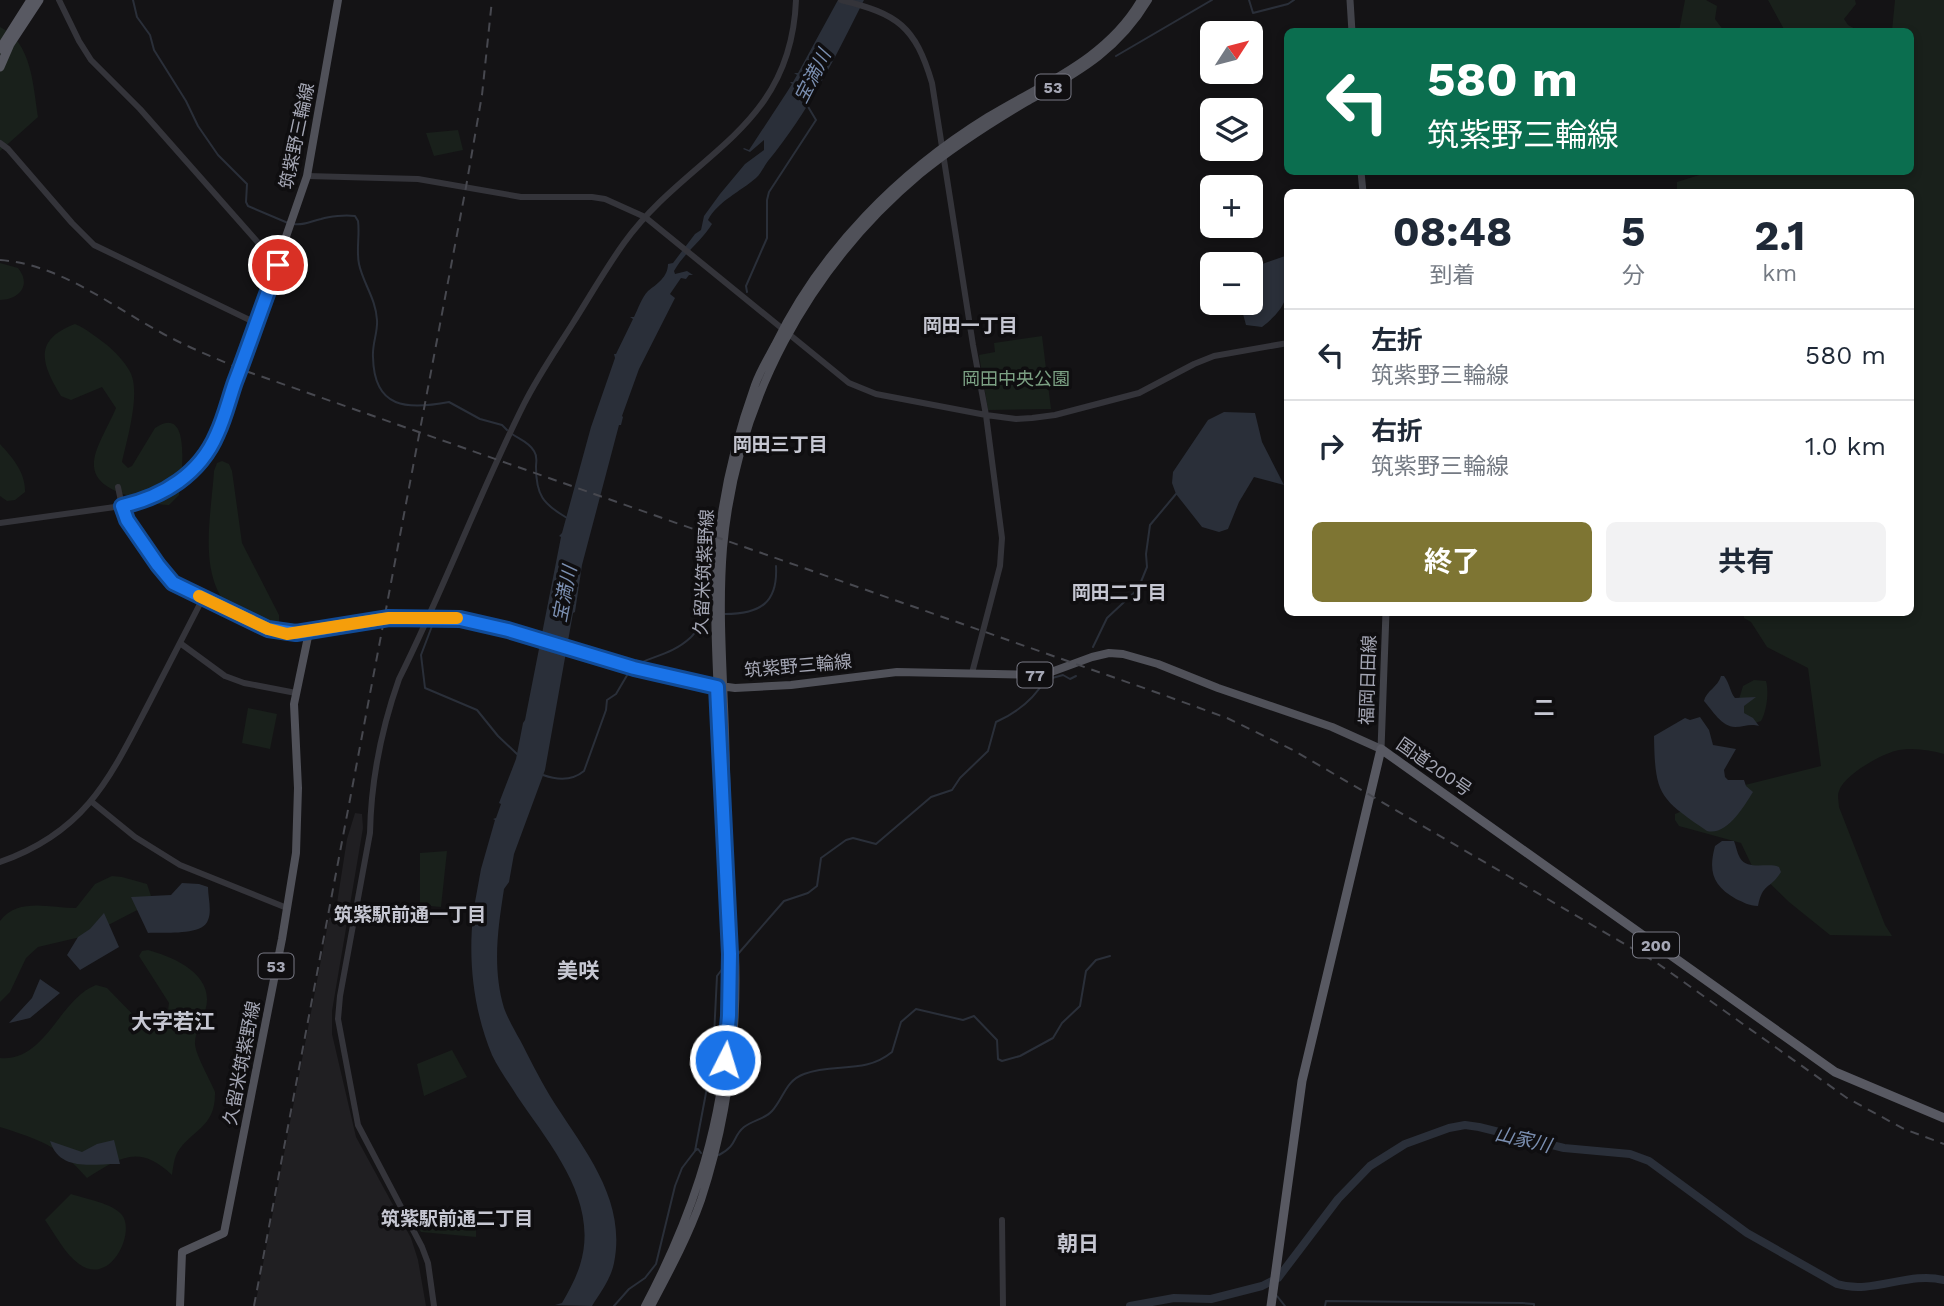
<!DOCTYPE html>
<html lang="ja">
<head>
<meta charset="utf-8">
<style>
  :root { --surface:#fff; --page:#f2f2f3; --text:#1f2937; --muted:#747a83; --line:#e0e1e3; --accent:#7e7533 }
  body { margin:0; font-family:"Work Sans","Noto Sans JP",sans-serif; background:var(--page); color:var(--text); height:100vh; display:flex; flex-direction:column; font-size:26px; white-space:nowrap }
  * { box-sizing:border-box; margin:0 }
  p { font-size:23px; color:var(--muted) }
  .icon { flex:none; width:38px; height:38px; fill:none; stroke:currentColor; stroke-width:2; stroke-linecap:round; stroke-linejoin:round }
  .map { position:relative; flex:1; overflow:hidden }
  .panel { position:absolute; left:1284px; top:189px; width:630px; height:427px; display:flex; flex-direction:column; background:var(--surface); border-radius:10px; box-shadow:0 4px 10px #0003 }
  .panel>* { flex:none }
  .banner { position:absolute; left:1284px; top:28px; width:630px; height:147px; border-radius:10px; box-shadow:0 4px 10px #0003; background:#0b6e4f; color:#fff; overflow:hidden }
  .needle { width:46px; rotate:54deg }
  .buttons { position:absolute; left:1200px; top:21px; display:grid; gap:14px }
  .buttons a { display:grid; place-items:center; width:63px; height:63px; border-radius:10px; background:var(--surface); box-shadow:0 4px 10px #0003; font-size:35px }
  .pin { position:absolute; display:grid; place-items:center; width:60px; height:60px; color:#fff; margin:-30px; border:4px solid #fff; border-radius:50%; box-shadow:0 2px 7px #0007 }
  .me { position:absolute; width:77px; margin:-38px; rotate:5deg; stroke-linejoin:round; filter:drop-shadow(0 0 5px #0008) }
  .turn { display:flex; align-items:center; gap:24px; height:147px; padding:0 28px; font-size:32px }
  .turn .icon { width:91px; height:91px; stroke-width:2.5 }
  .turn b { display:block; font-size:49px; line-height:60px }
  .eta { display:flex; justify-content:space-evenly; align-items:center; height:119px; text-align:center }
  .eta b { font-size:42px; font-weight:700; line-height:49px }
  .button { display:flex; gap:14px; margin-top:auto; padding:14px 28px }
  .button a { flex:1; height:80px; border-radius:10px; background:var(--accent); color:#fff; font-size:28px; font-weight:700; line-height:80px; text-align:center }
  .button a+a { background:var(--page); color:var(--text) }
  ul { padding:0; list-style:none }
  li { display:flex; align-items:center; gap:21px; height:91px; padding:0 28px; border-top:2px solid var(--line) }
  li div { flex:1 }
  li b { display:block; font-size:26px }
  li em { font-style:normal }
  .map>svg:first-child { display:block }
  .built { fill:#201f22 }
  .green { fill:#19201b }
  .water { fill:#2a2f39 }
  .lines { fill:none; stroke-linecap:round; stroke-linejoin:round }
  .stream { stroke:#2a2f39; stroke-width:2 }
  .river { stroke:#2a2f39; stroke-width:8 }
  .tertiary { stroke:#34343a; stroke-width:6 }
  .secondary { stroke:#42434a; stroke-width:7 }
  .primary { stroke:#505159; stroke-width:8 }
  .trunk { stroke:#585962; stroke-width:9 }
  .rail { stroke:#47484f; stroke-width:2; stroke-dasharray:9 7; stroke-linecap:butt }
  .route-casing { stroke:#114b97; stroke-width:18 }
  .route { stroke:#1a73e8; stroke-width:12 }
  .slow { stroke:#f59e0b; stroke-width:12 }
  .labels { text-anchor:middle; stroke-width:7; stroke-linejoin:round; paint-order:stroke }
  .shield { fill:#0f0e10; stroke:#787984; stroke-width:2 }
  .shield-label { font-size:16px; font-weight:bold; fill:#a5a7b5 }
  .street-label { font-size:18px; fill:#a5a7b5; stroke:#0f0e10 }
  .park-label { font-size:18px; fill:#7ca184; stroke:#0f0e10 }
  .water-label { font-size:19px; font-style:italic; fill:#7b8fb1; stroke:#0f0e10 }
  .neighbourhood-label { font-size:19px; font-weight:bold; fill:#c6c7d2; stroke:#0f0e10 }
  .quarter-label { font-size:21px; font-weight:bold; fill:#c6c7d2; stroke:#0f0e10 }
</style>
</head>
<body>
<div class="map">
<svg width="1944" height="1306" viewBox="0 0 1944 1306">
  <rect width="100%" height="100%" fill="#141315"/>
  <!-- built -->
  <path class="built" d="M355,813L362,814L363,828L332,1011V1034L356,1137L411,1238L418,1260L426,1306H255L329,918L335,916L347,839Z"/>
  <!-- green -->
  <path class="green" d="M1685,0H1706L1717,6L1715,19L1724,31H1679Z
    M1768,0H1855L1856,4L1844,19L1848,25L1859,31H1785Z
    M1895,0H1944V754C1929,750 1911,747 1895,751C1880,755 1844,775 1839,791C1837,795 1839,803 1839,807L1885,925L1892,936L1830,935L1789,902L1752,866L1741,843L1679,826L1675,820V814L1741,786L1821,766L1808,668L1767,647L1751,622L1744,618V613L1911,612V192H1677V182L1709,172H1911V32L1892,31Z
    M0,27C32,42 33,86 38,117L0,151Z
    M458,130L463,150L434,156L426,133Z
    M0,263L18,268C32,285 19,300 0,300Z
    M75,324C87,329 96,337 107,345C115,352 124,361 129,370C142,390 127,439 122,462L128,468L132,466L155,428C193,402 181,479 179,495L169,505C154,505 140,499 126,495C71,477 100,446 116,408L102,387L71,400L61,396C42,365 32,340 75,324Z
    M1042,336L1051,409L988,410L979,355L995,352L994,343Z
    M0,444C12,457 26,473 25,492L15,500L7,501L0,496Z
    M222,461L229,464L232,471L242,543L279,615V622C273,631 266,634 257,629C192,597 210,530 214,471L217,463Z
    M1754,680L1766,681C1769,691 1767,711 1761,721L1755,723L1736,709L1743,686Z
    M248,708L277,714L270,749L242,743Z
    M447,851L441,907L420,905V853Z
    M112,876L122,877L147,884L152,899L143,907L89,935L38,947L26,958L10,992L0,1002V921C18,897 50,908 76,908L95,884Z
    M148,950C170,956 208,971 207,1000C207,1014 196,1027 195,1042C194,1053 211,1081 215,1092C216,1128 191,1130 177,1153C174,1159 173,1168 172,1175C139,1144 121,1157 87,1178C58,1145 40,1140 0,1127V1058C46,1062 59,999 96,985L107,988L146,1028C167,1032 167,1019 169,1003L139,956L142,951Z
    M452,1050L467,1077L424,1096L417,1064Z
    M71,1194C86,1199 112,1203 122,1215C136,1233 110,1287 79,1264C65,1254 55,1234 45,1220Z
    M410,1211L476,1217V1237L421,1232Z"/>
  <!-- water -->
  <path class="water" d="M838,0H864C836,56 808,113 768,161C764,166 761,174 756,178C740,192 718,201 708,220L712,224C701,242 684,253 674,271L675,274L687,271L693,275H689L686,279L681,278L670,294L675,298L639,369L622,416L623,417L621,425H619L582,565L575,612L573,613L545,770L514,854L509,882L504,889C498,928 492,967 504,1008C508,1019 515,1031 520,1040C529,1057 539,1078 550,1096C583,1149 627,1198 614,1263C611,1279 600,1293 592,1306L555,1305L562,1303C569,1291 576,1278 580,1265C600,1201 550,1145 517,1096C509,1083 498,1068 492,1055C474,1011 468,964 473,915L470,913H473L481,869L495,820L493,819L496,818L501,804L499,803L516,759L523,723L525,720L561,537L559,536L562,533L591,427L615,358L614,354H616L633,319L630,317H634C638,309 642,297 648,291C657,284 668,277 668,264L673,263L695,234L701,230L704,216L720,194L745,164L764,150V140L750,152L743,149L744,148L749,150L787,92L792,84L790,82H793L797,75L794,73H798Z
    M1288,255C1288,289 1293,303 1262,327L1246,325L1240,303H1251V268Z
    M1224,412L1255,413L1262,442L1284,485L1254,477L1239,502L1228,529L1219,532L1202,527L1176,494L1172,483L1173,472L1208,420Z
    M1721,676H1724C1730,684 1730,692 1735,698L1756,697L1744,706V713L1753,718L1759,726C1750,723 1744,727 1735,727C1722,727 1712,710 1704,701C1706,691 1718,687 1721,676Z
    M1700,717L1709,730L1713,745L1736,749L1724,770L1725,777L1728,780H1744L1746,786L1753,792C1744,806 1727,836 1707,831C1659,798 1655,795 1654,736L1685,718L1690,720Z
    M1722,841H1734C1736,846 1737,853 1740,858C1748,871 1768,862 1779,867L1781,872C1770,890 1763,882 1758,906C1749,906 1743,902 1736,899C1713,886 1708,872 1715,846Z
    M182,883L199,884L208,887C208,897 212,911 208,920C203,936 164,932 148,933L131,897L171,895Z
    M104,913L119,947L80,970L67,955L78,937L90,929Z
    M40,979L60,993L30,1018L9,1023L32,998Z
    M114,1140L120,1164C94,1163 60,1173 50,1141L82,1152L97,1144Z"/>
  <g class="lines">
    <!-- stream -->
    <path class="stream" d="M133,0L137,17L150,35L154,50L186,101L198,126L218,155L247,184L246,202L248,206L288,223
      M1249,0L1253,13L1288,4L1294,0
      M1116,56L1212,0
      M293,224C304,226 311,221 321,219C330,216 345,215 355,216L358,221C360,235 356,250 359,264C363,283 376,299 377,320C378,332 372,344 373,357C374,409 407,410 449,402L480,419L502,425L507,430
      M747,292L746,286L767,238V200L769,192L816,120L807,105
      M512,434C519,439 529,442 534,451C538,457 536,461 536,467C536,495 543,504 567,518
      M725,614C760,614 778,603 776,566
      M432,626L421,655L425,688L477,710L498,736L517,754
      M1093,647L1107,618L1138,589L1147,567L1146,554L1150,525L1176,494
      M635,665C654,656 674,653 690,638C699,630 701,618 713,615
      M543,775C557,780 572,781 584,771L606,710L607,700L616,694L629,672
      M738,954L784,901L808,893L817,886L821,858L846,840L853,838L876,844L931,797L952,790L960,778L988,751L996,722C1016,713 1034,699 1045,680L1063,675L1070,679L1076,676
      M696,1150L698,1149L701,1153
      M719,1155C738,1145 732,1137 744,1127C753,1120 765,1119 772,1111C784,1098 785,1081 804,1074C834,1062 864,1075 892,1052L901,1022L916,1009L963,1020L974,1016L997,1040L998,1059L1002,1061L1020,1056L1053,1038L1062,1023L1080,1006L1086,971L1096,960L1110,956
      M1277,1296L1285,1306
      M614,1306L629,1289L645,1278L656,1264L675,1186L682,1168L695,1151L713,1056L717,976L726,964
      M1325,1306L1326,1301L1522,1303L1534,1304V1306"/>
    <!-- river -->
    <path class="river" d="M1130,1306L1174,1298L1211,1299L1262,1286L1278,1278L1338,1199L1370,1166L1405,1144L1449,1128L1465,1125L1479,1127L1564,1148L1630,1154L1649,1161L1747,1233L1837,1284C1873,1295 1908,1271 1944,1280"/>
    <!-- tertiary -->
    <path class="tertiary" d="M59,0L79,41L91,60L140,109L277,264
      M841,0C898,14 915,26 932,83L973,345L986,415L1002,538L1000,566L972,673
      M0,143L8,149L72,223L94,245L256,323
      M307,176L418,179L521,197H592L605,199L645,217L849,383L876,394L986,415L1016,419L1032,418L1055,415L1139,393L1194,364L1214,356L1288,343
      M0,523L122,506L118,487
      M180,643L225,676L244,683L296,693
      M92,802L135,837L180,865L287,908
      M0,862C86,832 110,778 149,703C167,668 185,633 203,598
      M1002,1220L1003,1306
      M434,1306L428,1263L422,1247L358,1125L338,1019L340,996L370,833C371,782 382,727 399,679C444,589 479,494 524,404C538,376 556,350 573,323C590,296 606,268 624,243C689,153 791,131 796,0"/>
    <!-- secondary -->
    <path class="secondary" d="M1350,0L1352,32
      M1361,172L1363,192
      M1381,749L1386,612"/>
    <!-- primary -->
    <path class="primary" d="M338,0L307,176L217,436C194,476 167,496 122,506L127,520L157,565L173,583L268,629L287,634L389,618L460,619L485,624L634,669L685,681L735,688L791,685L897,672L1043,675L1092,657L1109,653L1123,654L1158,664L1218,688L1332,727L1381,749
      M733,933C727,867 727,799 725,732C723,671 718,609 723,548C736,402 808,268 920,174C953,147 989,124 1026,102C1076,73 1117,52 1148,0
      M180,1306L182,1252L224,1233L282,939L296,853L298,788L294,704L309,632
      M645,1306C690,1221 718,1139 727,1042C732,987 727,932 724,877C722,817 721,757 718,696C716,647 713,596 718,546C723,491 736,438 755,385C760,371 768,358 775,345C821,250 899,172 988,117C1044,83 1107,59 1141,0
      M651,1306C669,1272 688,1237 701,1200C727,1121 738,1036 735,953"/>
    <!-- trunk -->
    <path class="trunk" d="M0,49L31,0
      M0,67L10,44L39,0
      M1271,1306L1302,1081L1381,749L1835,1072L1944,1118"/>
    <!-- rail -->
    <path class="rail" d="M0,260C59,264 110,305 160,332C187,347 215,358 243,370L1158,693L1227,718L1293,750L1657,963L1847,1098L1904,1129L1944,1144
      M254,1306L466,187L482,95L492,0"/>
  </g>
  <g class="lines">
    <defs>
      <path id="route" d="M278,265C263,303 250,343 235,382C229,399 225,417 217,434C200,474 163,497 122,506L127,520L158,565L173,583L268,629L296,633L389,618L460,619L508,630L634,668L717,687L730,954L729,1016L725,1060"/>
    </defs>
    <!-- route casing -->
    <use href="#route" class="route-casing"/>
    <!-- route -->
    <use href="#route" class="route"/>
    <!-- slow -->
    <path class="slow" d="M199,596L268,629L287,634L389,618H457"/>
  </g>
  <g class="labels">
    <!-- shield labels -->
    <g class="shield">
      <rect x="1035.5" y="74.5" width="35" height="25" rx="5"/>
      <rect x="1017.5" y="662.5" width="35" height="25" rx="5"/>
      <rect x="1633" y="932.5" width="46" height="25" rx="5"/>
      <rect x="258.5" y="953.5" width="35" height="25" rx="5"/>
    </g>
    <g class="shield-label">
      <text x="1053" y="93">53</text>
      <text x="1035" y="681">77</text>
      <text x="1656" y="951">200</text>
      <text x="276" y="972">53</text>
    </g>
    <!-- street labels -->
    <g class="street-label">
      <text transform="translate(297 136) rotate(-78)" y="6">筑紫野三輪線</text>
      <text transform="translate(704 572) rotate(-87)" y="6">久留米筑紫野線</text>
      <text transform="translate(798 666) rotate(-5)" y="6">筑紫野三輪線</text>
      <text transform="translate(1368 680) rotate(-88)" y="6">福岡日田線</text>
      <text transform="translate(1434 767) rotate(35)" y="6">国道200号</text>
      <text transform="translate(242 1063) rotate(-79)" y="6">久留米筑紫野線</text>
    </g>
    <!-- park labels -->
    <g class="park-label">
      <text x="1016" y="385">岡田中央公園</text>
    </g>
    <!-- water labels -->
    <g class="water-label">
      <text transform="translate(812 76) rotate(-63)" y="7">宝満川</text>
      <text transform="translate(564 594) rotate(-79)" y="7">宝満川</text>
      <text transform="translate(1523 1139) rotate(13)" y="7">山家川</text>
    </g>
    <!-- neighbourhood labels -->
    <g class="neighbourhood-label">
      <text x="970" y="332">岡田一丁目</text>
      <text x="780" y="451">岡田三丁目</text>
      <text x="1119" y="599">岡田二丁目</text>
      <text x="410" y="921">筑紫駅前通一丁目</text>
      <text x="457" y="1225">筑紫駅前通二丁目</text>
    </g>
    <!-- quarter labels -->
    <g class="quarter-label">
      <text x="1544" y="715">二</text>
      <text x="578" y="978">美咲</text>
      <text x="173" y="1029">大字若江</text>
      <text x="1078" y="1251">朝日</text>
    </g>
  </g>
</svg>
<div class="buttons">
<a><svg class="needle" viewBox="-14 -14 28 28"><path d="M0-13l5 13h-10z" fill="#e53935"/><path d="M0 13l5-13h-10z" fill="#747a83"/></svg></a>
<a><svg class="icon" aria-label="layers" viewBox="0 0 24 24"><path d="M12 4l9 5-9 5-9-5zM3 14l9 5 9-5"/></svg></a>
<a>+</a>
<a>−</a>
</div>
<div class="pin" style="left:278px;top:265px;background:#d93025"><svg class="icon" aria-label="arrive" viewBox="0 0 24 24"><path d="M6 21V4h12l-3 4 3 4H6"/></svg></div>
<svg class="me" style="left:725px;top:1060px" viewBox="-20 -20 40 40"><circle r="17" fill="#1a73e8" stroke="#fff" stroke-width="3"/><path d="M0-11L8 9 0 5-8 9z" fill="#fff"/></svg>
<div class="banner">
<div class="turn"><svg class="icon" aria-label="left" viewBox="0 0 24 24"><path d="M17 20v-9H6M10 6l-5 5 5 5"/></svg><div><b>580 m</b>筑紫野三輪線</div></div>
</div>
<section class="panel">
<div class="eta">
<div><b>08:48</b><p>到着</p></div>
<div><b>5</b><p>分</p></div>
<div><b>2.1</b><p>km</p></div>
</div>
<ul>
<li><svg class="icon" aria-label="left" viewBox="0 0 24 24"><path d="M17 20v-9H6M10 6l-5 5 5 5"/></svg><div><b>左折</b><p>筑紫野三輪線</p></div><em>580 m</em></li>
<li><svg class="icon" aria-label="right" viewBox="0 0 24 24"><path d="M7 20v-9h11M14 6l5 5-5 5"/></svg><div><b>右折</b><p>筑紫野三輪線</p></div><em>1.0 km</em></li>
</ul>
<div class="button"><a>終了</a><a>共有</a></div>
</section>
</div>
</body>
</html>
